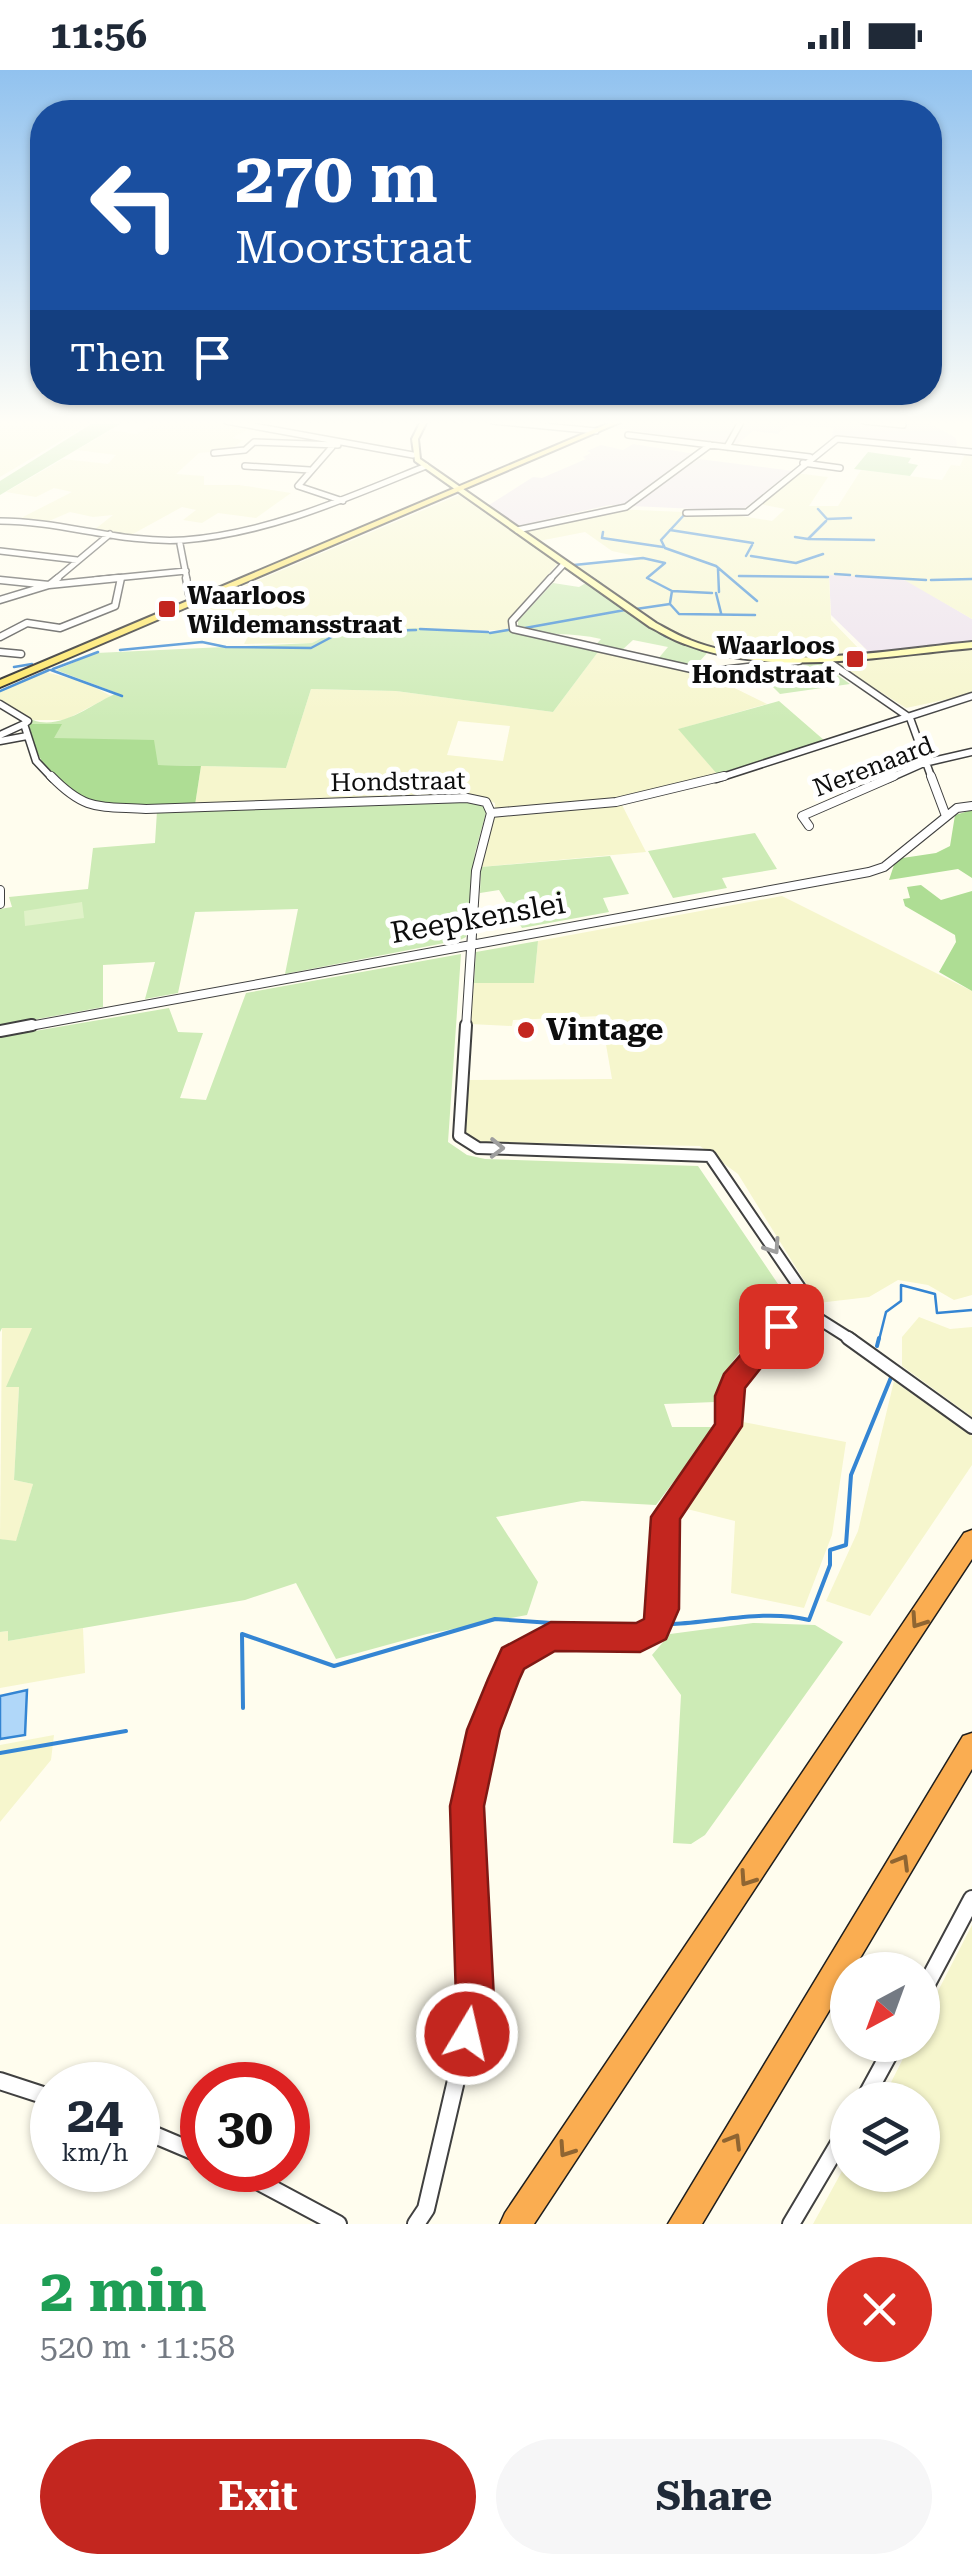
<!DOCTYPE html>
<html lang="en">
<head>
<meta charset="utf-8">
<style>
  :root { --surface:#fff; --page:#f6f6f7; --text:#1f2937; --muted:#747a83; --accent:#c3261f }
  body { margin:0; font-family:"Roboto Serif",serif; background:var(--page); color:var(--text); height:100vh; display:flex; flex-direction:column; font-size:38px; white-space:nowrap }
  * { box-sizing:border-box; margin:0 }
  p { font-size:32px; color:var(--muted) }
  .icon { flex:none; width:55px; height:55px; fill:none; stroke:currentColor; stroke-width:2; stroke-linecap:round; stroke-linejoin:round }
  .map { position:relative; height:2154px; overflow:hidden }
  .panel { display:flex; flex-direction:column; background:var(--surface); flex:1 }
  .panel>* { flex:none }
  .guide { position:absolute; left:30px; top:30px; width:912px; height:305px; border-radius:40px; box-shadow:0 2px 8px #0004; background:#1a4fa0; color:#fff; overflow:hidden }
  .needle { width:65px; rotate:221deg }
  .fabs { position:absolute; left:830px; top:1882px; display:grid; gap:20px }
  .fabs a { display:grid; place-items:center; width:110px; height:110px; border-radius:50%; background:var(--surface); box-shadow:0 2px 8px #0004; font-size:50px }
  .speed { position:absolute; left:30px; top:1992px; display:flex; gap:20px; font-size:50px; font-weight:700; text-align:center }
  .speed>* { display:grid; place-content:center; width:130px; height:130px; border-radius:50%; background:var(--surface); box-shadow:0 2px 8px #0004; line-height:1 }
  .speed small { font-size:25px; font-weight:400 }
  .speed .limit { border:15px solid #d22; background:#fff; color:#111 }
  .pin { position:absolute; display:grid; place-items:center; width:85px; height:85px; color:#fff; margin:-42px; border-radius:20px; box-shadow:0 5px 15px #0006 }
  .me { position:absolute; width:110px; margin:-55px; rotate:9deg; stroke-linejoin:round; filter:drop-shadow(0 0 8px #0008) }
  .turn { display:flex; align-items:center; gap:35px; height:210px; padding:0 40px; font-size:45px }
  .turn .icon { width:130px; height:130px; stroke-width:2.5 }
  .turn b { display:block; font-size:70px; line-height:85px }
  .then { display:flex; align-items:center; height:95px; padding:0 40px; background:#0003; gap:20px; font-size:38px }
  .round { display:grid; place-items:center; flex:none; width:105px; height:105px; border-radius:52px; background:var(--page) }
  .summary { display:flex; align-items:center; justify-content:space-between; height:170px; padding:0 40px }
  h1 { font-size:60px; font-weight:700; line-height:75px; color:#1e9e55 }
  .primary-button { display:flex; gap:20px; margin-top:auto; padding:20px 40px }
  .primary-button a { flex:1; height:115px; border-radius:60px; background:var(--accent); color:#fff; font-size:40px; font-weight:700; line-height:115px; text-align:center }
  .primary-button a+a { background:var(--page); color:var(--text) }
  .status { display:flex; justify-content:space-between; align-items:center; height:70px; padding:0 50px; background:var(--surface); direction:ltr }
  .status svg { height:28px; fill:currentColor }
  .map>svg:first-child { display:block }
  .industrial { fill:#ece1ed }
  .farmland { fill:#f6f6cd; fill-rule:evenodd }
  .green { fill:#cdebb6 }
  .forest { fill:#aedd94 }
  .pitch { fill:#e0f2c8 }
  .water { fill:#b0d7f9; stroke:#3485d3; stroke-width:2.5 }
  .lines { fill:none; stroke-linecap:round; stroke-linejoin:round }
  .stream-far1 { stroke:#3485d3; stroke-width:2.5 }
  .stream { stroke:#3485d3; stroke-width:4 }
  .street-far5-casing { stroke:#404040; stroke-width:8 }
  .street-far4-casing { stroke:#404040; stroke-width:9 }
  .street-far3-casing { stroke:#404040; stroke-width:10 }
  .street-far2-casing { stroke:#404040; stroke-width:14 }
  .street-far1-casing { stroke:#404040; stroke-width:16 }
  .street-casing { stroke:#404040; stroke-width:20 }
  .secondary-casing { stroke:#2f2f2f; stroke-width:4 }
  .primary-casing { stroke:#1e1e1e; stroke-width:4 }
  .highway-casing { stroke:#1e1e1e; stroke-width:3 }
  .street-far5 { stroke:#fff; stroke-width:5 }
  .street-far4 { stroke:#fff; stroke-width:6 }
  .street-far3 { stroke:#fff; stroke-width:8 }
  .street-far2 { stroke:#fff; stroke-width:10 }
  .street-far1 { stroke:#fff; stroke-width:12 }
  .street { stroke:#fff; stroke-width:16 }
  .secondary { fill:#fffda9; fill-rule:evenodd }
  .primary { fill:#fee55f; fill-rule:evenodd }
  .highway { fill:#faad51; fill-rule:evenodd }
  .oneway { stroke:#9e9e9e }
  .oneway2 { stroke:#8f6532 }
  .route { fill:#c3261f; stroke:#7f1914; stroke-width:2.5 }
  .poi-dot { fill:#c3261f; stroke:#fff; stroke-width:4 }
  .labels { text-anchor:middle; stroke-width:10; stroke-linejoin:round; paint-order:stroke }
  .far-poi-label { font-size:25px; font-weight:bold; fill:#0d0d0d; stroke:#fff; text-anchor:start }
  .far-street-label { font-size:25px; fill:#0d0d0d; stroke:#fff }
  .street-label { font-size:30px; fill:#0d0d0d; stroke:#fff }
  .poi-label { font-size:30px; font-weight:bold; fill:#0d0d0d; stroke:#fff; text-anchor:start }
</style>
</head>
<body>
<div class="status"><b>11:56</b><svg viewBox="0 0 49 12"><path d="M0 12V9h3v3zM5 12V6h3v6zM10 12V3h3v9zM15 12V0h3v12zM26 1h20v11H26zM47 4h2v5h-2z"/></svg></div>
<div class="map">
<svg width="972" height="2154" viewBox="0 0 972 2154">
  <rect width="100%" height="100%" fill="#fffdee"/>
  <!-- industrial -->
  <path class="industrial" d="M627,351H935L931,354L956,368L957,380L832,368L833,358L788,355L778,364L753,361L735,376L611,357Z
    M633,374L695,384L693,393L699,389L793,401L741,441L609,435L517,456L489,435L533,407L542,408L586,389L583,387L591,383L587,381L601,375L623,380Z
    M829,505L901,507L972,549V572L870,583L831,545Z"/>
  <!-- farmland -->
  <path class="farmland" d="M30,351L89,354L0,407V354L19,356Z
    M160,351H222L253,357L232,368L243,370L231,380L199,383L176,404L204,406V415H239L291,423L256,448L218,443L202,453L183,450L196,440L182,437L131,465L94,460L113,445L93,447L70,442L49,451L19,449L72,422L54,418L36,427L6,422L63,389L108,394L116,385L77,380L111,360L136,364Z
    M966,382L972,383V549L901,508L829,505L831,550L864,584L763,586L693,571L671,561L575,495L640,487L612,481L585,462L539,471L517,456L614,439L729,444L772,451L785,439L760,434L795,403L828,407L809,436H838L861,400L942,410L951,395L960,396Z
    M459,425L558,493L510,549L508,560L335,561L312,573L244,574L254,555L200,535Z
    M972,577V624L906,638L833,592Z
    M598,582L708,605L767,634L679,659L717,704L627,727L495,740V733L484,729L195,735L201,696L286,698L311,619L396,621L553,642ZM458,651L510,656L503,691L447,685Z
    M46,602L87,613L111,626L65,650H33L0,630V621Z
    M621,733L646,782L481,797L494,746Z
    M782,826L972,921V1225L954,1230L928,1215L898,1210L869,1227L818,1233L738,1104L700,1076L473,1072L464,1066L467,1010L612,1009L601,946L513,950L512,956L470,954L474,913H534L538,871Z
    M919,1247L950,1259L972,1257V1347L902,1296V1267Z
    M2,1258H33L7,1317L19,1316L14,1410L33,1414L16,1472L0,1469Z
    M894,1311L972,1366V1395L870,1546L826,1531L858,1461Z
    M738,1351L846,1372L832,1465L804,1538L731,1523L735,1451L683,1438L720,1387Z
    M83,1558L85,1603L0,1618V1562L8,1561V1571Z
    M54,1665L51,1690L0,1752V1675Z
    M972,1855V2154H813L847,2092L848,2105H922V2030H882L910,1975H922L923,1950Z"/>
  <!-- green -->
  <path class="green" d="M553,513L579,517L586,513L665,567L708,582L699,592L702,599L657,590L668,577L633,570L620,582L594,577L601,569C572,562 546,566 518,559V551Z
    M420,558L494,563L508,560L598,582L553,642L396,621L311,619L286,698L157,695L52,668L61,654H29L23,644L0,632C11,633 21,646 33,650C61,661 93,633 117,623L56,600L96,583L312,573L335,561Z
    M821,593L850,614L780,624L756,600Z
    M779,631L825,671L717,704L678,659Z
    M471,730L487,739L475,783L466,867L460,870L285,904L298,839L195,842L178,923L145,929L155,892L103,895V937L0,956V839L12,837L9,827L88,819L93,778L155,773L157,741Z
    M755,763L777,799L722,808L727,818L673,828L648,781Z
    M610,786L629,824L603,828L609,842L522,858L499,820L480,823L481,797Z
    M538,871L534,913H474L476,882Z
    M461,884L448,1072L467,1085L485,1089L698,1096L795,1239C762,1252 720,1296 715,1332L664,1334L672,1357H715L656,1435L582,1431L496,1447L538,1512L527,1545L427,1564L336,1589L296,1513L245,1530L8,1571V1561L0,1562V1469L16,1471L33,1414L14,1410L19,1317H6L32,1258H2L0,1262V967L169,938L178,962L203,963L180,1028L206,1030L246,923Z
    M753,1553L815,1555L843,1572L705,1765L691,1774L673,1773L681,1625L652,1585L670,1564Z"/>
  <!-- forest -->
  <path class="forest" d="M96,351H125L0,425V411Z
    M868,382L911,388L908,393L918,395L910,406L854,399Z
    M29,654H62L54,668L154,670L158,695L201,696L195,735C121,736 47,747 29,654Z
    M972,740V808L958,799L889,810L896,789L936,783L950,776L955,745Z
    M921,815L941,830L972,821V921L939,902L956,872L955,865L905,836L903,829L910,828L907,817Z"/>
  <!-- pitch -->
  <path class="pitch" d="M82,832L84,848L25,856L24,841Z"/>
  <!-- water -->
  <path class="water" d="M27,1620L25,1665L0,1669V1626Z"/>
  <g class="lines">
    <!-- stream-far1 -->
    <path class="stream-far1" d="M481,438L516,462
      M818,439L827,449
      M685,444L661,470L665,478L716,496L757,531
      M827,449L851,448
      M670,460L753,473
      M603,462L602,468L663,477
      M518,464L529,472
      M795,467L808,469L826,451
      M808,469L874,470
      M530,473L548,485
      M550,486L559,492
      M746,486L752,475
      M751,486L796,493L823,484
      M561,487L587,505
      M574,495L643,488L665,493L647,508L672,521
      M566,498L574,504
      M718,499L719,522
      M835,504L850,505
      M589,506L601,514
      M739,506L828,507
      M856,506L926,510
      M582,510L591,515
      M931,510L972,509
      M603,516L635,538
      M593,517L632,545
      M716,523L721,543
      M670,533L672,521L712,523
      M636,539L670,534L679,544L755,545
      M635,546L665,566L713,583
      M525,558L625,540
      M420,559L488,562
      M490,563L508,560
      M120,580L202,572L226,577L311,578L341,562L416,560
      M721,584L767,592
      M14,597L32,594
      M53,599L98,582
      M51,600L122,626
      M0,621L49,600
      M879,1270L886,1242L901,1231V1215L935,1224L937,1243L972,1240"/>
    <!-- stream -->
    <path class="stream" d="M877,1276L879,1268
      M673,1554C717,1552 767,1539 809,1550L830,1495V1480L846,1475L851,1405L892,1305
      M243,1638L242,1564L334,1596L495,1549L624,1558
      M0,1683L126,1661"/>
    <defs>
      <path id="street-far5" d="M226,351L413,385
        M493,351L596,361
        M864,351L903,355
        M628,365L810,387
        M332,377L298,416L343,431
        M727,377L741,352
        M214,383L245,380L254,372L338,375
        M803,393L840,398
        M245,396L310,400
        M686,443L747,442L837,369L972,382
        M0,451C61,451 123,474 184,470C270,463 347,428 426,396
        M517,460L626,437L710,375
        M180,474L187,510
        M0,481L77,490
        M55,510L110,464
        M95,510L186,501
        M549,510L564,494"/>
      <path id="street-far4" d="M186,508L189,524L198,530
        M551,508L512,551L513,559L705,602L799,591
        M0,510L49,515L58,508
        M0,530L49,515L119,508
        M0,567L27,553L60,558L115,536L121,508
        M0,582L21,584
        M826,590L910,648L932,709
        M0,634L28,651L24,654L36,691L53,709
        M0,665L24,654
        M0,671L27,666
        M716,709L972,626
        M888,709L924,693L972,682"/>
      <path id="street-far3" d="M51,706C86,742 99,736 146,739L467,728L486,732L491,743
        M931,706L946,746
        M491,743L616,732L724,706
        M809,756L802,746L894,706
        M0,820V834
        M19,958L869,802L884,797L957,738L972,736
        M466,958L476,801L491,743"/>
      <path id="street-far2" d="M466,955L459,1066L478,1078L710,1086L811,1234L814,1246
        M0,961L32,955
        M814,1246L852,1270
        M770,1270L781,1257L814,1246"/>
      <path id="street-far1" d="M848,1268L972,1357
        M486,1663L494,1630L513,1589L551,1566L640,1568L655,1559L663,1539L666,1447L728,1356V1326L734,1312L772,1268"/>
      <path id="street" d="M922,1923L972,1829
        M0,2011L52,2028
        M864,2030L894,1975
        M138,2058L202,2085
        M237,2100L338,2154
        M416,2154L426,2139L475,1929L467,1735L486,1660
        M791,2154L848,2058"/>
      <path id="secondary" d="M421,351H427L418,369L420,389L656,553C667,559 679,566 690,570C772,603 886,580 972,572V578C881,586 772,608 685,574C673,570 662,563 650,557L415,391L412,369Z"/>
      <path id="primary" d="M614,351H623L0,617V610Z"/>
      <path id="highway" d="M972,1460V1489L534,2154H500L505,2143L964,1463Z
        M972,1663V1699L853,1900H848V1909L702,2154H668L963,1666Z"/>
    </defs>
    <!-- street-far5 casing -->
    <use href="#street-far5" class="street-far5-casing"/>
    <!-- street-far4 casing -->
    <use href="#street-far4" class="street-far4-casing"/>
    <!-- street-far3 casing -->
    <use href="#street-far3" class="street-far3-casing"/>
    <!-- street-far2 casing -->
    <use href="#street-far2" class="street-far2-casing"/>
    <!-- street-far1 casing -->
    <use href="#street-far1" class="street-far1-casing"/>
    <!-- street casing -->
    <use href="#street" class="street-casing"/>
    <!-- secondary casing -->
    <use href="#secondary" class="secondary-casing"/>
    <!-- primary casing -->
    <use href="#primary" class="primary-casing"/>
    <!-- highway casing -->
    <use href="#highway" class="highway-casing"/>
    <!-- street-far5 -->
    <use href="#street-far5" class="street-far5"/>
    <!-- street-far4 -->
    <use href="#street-far4" class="street-far4"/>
    <!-- street-far3 -->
    <use href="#street-far3" class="street-far3"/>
    <!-- street-far2 -->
    <use href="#street-far2" class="street-far2"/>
    <!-- street-far1 -->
    <use href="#street-far1" class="street-far1"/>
    <!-- street -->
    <use href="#street" class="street"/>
    <!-- secondary -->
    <use href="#secondary" class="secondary"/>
    <!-- primary -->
    <use href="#primary" class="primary"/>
    <!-- highway -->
    <use href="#highway" class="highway"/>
  </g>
  <!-- one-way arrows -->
  <defs><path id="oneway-chevron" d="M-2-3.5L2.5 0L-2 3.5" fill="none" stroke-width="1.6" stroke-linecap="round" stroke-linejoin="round" transform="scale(2.5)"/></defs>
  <g class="oneway">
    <use href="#oneway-chevron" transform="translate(497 1078) rotate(1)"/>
    <use href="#oneway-chevron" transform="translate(773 1177) rotate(56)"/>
  </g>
  <g class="oneway2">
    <use href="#oneway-chevron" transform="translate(918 1551) rotate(124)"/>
    <use href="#oneway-chevron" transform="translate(902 1792) rotate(-59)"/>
    <use href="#oneway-chevron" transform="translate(747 1809) rotate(124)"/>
    <use href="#oneway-chevron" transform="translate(734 2071) rotate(-59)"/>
    <use href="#oneway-chevron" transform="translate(566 2080) rotate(124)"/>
  </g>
  <!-- sky -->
  <linearGradient id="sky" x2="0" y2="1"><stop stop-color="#91c2ef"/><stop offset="0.54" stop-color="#fffef7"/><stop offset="1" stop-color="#fffef7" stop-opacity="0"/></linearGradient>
  <rect width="972" height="653" fill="url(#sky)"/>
  <!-- route -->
  <path class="route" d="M781,1247L794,1256L745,1318L742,1356L680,1449L679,1539L666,1569L640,1582L555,1581L524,1599L519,1610L500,1660L484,1736L494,1929L480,1977L467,1983L453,1977L448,1964L456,1929L450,1736L467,1660L488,1609L502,1578L551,1552L636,1553L644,1549L651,1447L715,1354V1326L724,1304L772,1249Z"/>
  <!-- markers -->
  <g class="poi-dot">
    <rect x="157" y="529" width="20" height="20" rx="5"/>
    <rect x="845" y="579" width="20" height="20" rx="5"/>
    <circle cx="526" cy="960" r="10"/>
  </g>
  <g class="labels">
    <!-- far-poi labels -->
    <g class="far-poi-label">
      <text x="187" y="534">Waarloos<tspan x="187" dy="29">Wildemansstraat</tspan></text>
      <text x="835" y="584" text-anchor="end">Waarloos<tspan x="835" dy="29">Hondstraat</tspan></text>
    </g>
    <!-- far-street labels -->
    <g class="far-street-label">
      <text transform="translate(873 696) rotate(-21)" y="9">Nerenaard</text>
      <text transform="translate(398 711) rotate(-1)" y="9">Hondstraat</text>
    </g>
    <!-- street labels -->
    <g class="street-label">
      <text transform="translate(478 848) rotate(-10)" y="10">Reepkenslei</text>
    </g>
    <!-- poi labels -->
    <g class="poi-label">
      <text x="546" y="970">Vintage</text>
    </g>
  </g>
</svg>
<div class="fabs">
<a><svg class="needle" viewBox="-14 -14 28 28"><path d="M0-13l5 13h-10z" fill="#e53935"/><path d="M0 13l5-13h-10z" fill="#747a83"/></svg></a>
<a><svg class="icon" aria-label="layers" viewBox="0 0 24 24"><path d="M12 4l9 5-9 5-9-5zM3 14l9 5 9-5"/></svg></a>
</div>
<div class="speed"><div>24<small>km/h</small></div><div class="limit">30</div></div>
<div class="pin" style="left:781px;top:1256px;background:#d93025"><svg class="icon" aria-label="arrive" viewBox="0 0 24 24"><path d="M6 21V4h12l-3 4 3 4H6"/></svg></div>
<svg class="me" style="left:467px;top:1964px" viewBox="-20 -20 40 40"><circle r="17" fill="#c3261f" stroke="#fff" stroke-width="3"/><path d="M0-11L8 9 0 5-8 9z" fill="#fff"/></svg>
<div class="guide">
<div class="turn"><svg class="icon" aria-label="left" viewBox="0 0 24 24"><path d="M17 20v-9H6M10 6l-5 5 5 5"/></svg><div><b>270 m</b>Moorstraat</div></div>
<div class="then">Then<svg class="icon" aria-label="arrive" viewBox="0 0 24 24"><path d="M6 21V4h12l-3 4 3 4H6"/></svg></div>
</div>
</div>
<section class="panel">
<div class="summary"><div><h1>2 min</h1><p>520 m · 11:58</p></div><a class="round" style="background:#d93025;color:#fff"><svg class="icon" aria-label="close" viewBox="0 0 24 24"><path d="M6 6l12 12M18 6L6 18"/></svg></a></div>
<div class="primary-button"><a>Exit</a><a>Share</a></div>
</section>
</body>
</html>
